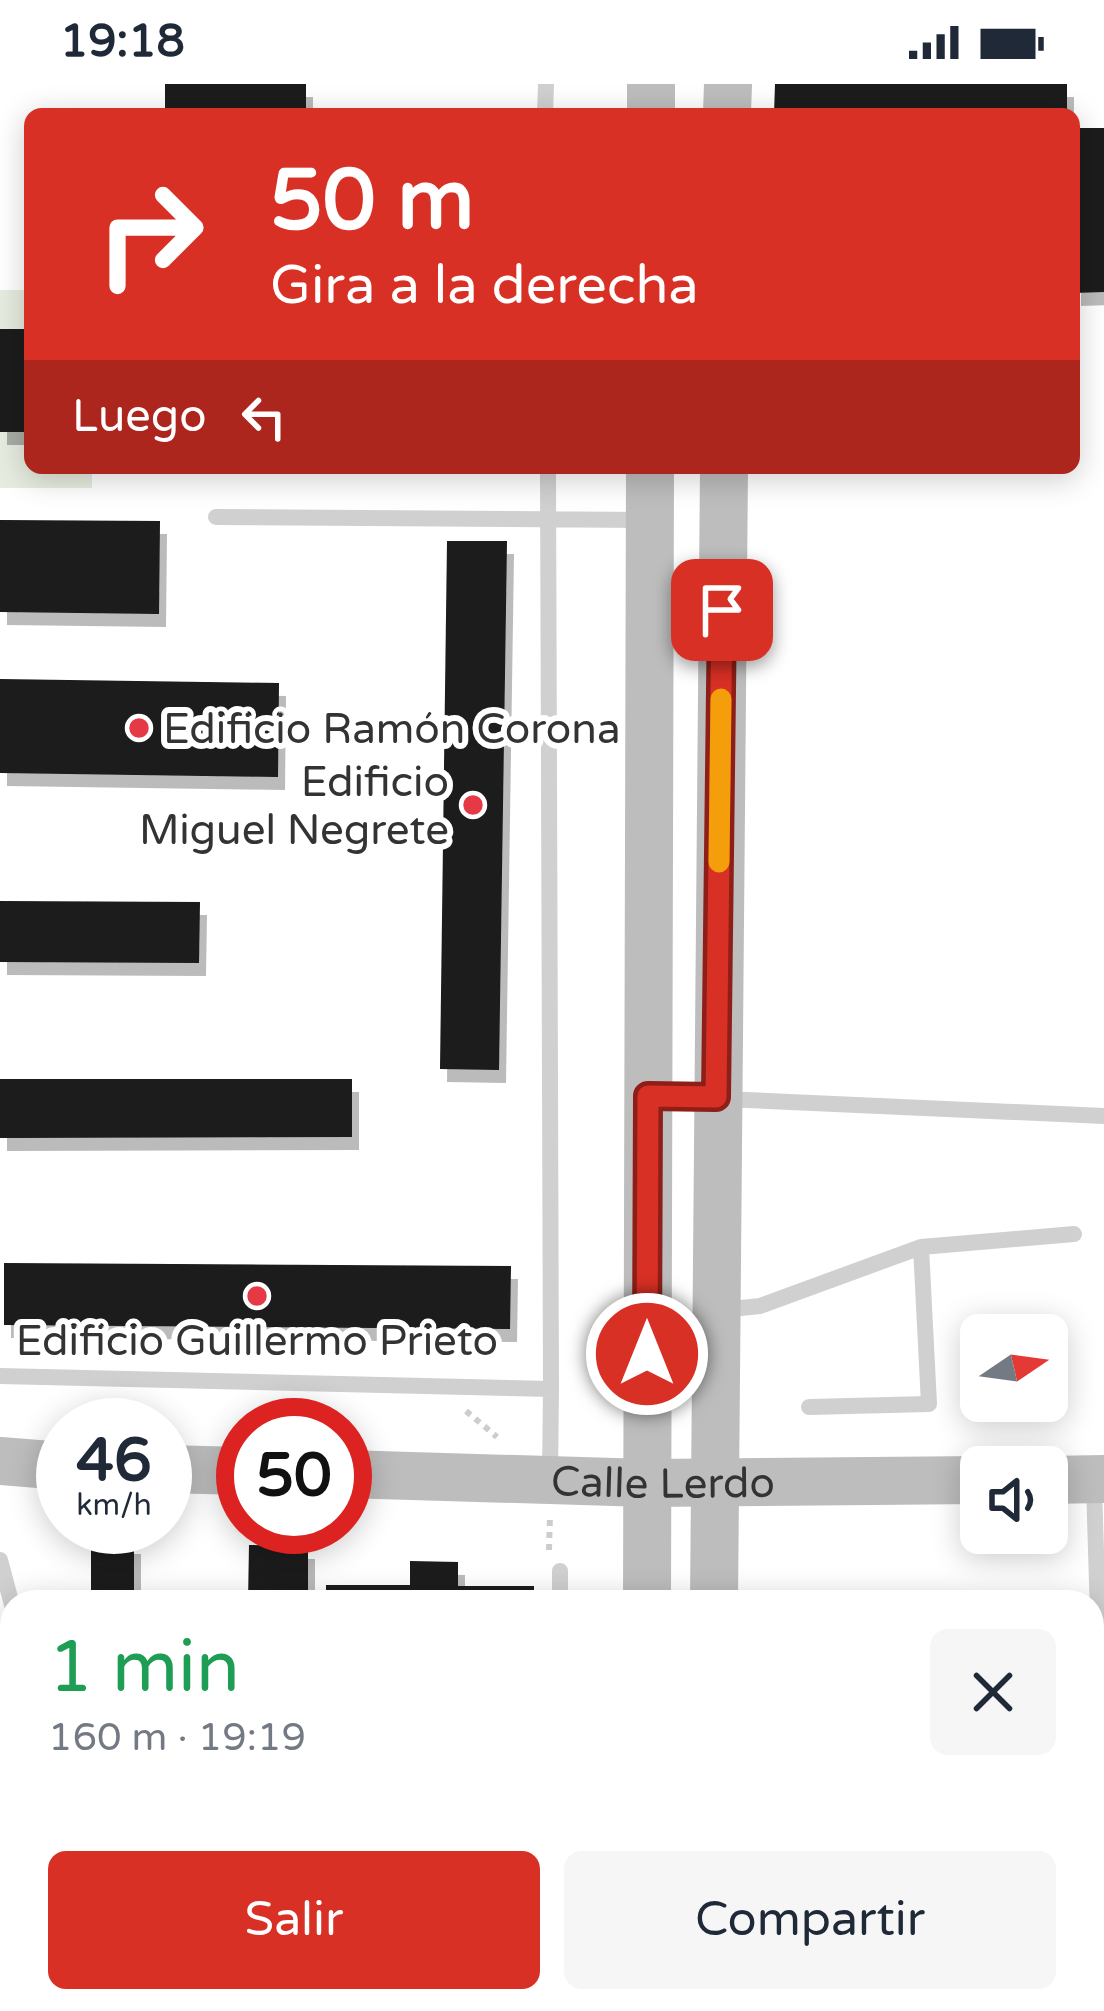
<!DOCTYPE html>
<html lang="es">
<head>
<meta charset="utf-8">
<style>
  :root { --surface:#fff; --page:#f6f6f7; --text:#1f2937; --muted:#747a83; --accent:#d93025 }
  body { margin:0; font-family:"Varela Round",sans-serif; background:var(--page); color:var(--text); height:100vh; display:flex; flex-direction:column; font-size:45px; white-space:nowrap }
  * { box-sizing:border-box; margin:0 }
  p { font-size:39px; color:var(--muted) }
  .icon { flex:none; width:66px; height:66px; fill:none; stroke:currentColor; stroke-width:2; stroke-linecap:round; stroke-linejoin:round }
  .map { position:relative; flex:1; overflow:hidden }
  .sheet { position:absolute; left:0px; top:1506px; width:1104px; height:423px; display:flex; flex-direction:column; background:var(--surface); border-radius:36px 36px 0 0; box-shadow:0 6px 30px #0003 }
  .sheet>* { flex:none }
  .banner { position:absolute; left:24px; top:24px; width:1056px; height:366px; border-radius:18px; box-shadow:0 6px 30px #0003; background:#d93025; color:#fff; overflow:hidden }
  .needle { width:78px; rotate:77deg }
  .tools { position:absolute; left:960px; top:1230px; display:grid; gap:24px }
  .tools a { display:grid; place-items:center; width:108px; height:108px; border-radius:18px; background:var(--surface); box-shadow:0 6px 30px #0003; font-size:60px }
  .speed { position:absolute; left:36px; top:1314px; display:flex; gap:24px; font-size:60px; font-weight:700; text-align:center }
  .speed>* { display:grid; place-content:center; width:156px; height:156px; border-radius:50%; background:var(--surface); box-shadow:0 6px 30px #0003; line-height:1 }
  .speed small { font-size:30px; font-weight:400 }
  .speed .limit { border:18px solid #d22; background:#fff; color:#111 }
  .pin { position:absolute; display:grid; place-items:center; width:102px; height:102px; color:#fff; margin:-51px; border-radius:24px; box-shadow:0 6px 18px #0006 }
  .me { position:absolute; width:132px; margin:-66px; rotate:0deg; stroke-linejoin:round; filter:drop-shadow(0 0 9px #0008) }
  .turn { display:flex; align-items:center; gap:42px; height:252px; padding:0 48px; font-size:54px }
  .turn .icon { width:156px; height:156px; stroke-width:2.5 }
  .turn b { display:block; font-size:84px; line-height:102px }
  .then { display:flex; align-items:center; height:114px; padding:0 48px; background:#0003; gap:24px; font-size:45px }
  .round { display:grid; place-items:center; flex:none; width:126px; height:126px; border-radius:18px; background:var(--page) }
  .summary { display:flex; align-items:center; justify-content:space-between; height:204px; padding:0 48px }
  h1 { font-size:72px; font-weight:600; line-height:90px; color:#1e9e55 }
  .cta { display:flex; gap:24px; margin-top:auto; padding:24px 48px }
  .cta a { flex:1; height:138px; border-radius:18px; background:var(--accent); color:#fff; font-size:48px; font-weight:600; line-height:138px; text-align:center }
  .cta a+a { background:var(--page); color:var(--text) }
  .status { display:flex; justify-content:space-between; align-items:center; height:84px; padding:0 60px; background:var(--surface); direction:ltr }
  .status svg { height:33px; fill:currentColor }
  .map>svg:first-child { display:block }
  .green { fill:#e6ecdf }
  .building { fill:#1a1a1a; filter:url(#shadow) }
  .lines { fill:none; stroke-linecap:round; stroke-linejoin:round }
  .path { stroke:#cdcdcd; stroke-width:6; stroke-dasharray:6 6; stroke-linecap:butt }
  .lane { stroke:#d0d0d0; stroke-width:16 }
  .secondary { stroke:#bdbdbd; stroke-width:48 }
  .primary { stroke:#ababab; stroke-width:51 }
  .route-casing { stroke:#8d1f18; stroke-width:30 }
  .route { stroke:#d93025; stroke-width:21 }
  .slow { stroke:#f59e0b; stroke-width:21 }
  .poi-dot { fill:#e63946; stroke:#fff; stroke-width:4.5 }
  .labels { text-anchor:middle; stroke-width:12; stroke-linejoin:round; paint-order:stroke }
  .poi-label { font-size:42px; fill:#333; stroke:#fff; text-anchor:start }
  .street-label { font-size:42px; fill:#333; stroke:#fff }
</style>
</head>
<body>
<div class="status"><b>19:18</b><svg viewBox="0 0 49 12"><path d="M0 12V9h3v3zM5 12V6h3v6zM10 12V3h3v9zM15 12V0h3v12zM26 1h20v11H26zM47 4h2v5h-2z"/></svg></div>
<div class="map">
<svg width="1104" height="1927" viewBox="0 0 1104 1927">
  <defs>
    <filter id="shadow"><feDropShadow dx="7" dy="13" stdDeviation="0" flood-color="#0004"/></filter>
  </defs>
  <rect width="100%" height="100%" fill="#fff"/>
  <!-- green -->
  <path class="green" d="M0,206H30V384H92V404H0Z"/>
  <!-- building -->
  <path class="building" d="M165,0H306V30H165Z
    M775,0H1067V30H774Z
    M1074,44H1104V208L1074,209Z
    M0,245H30V348H0Z
    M0,436L160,437L159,530L0,528Z
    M447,457H507L499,986L440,985Z
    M0,595L279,599L278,693L0,689Z
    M0,817L200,818L199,879L0,878Z
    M0,995H352V1053L0,1054Z
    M4,1179L511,1182L510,1245L4,1241Z
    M91,1457H134V1518H91Z
    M249,1461L308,1462V1518H248Z
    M410,1477L458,1478V1502H534V1518H326V1501H410Z
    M248,1917H502V1927H248Z"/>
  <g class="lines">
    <!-- path -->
    <path class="path" d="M466,1327L497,1353
      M549,1466L550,1431
      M544,1927V1917"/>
    <!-- lane -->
    <path class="lane" d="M545,30L546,0
      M216,433L647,436
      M655,1012L1104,1032
      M921,1163L1074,1150
      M722,1226L760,1222L921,1163L929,1320L809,1323
      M0,1292L551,1305L548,384
      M550,1394L551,1305
      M1094,1402L1104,1724
      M0,1476L12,1521
      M560,1487V1518
      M0,1685L12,1633
      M574,1927L588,1917"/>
    <!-- secondary -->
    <g class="secondary">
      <path d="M651,30V0"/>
      <path d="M727,30L728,0"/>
      <path d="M0,1377L63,1382"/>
      <path d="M165,1385L243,1387"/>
      <path id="s1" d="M345,1390L647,1399L981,1396"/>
      <path d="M1047,1396L1104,1395"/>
      <path d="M647,1518L650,384"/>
      <path d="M714,1518L724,384"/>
      <path d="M711,1927V1917"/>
    </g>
    <!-- primary -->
    <path class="primary" d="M652,1917L660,1927"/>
  </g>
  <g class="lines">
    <defs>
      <path id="route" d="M647,1270L648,1012L716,1013L722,526"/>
    </defs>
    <!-- route casing -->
    <use href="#route" class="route-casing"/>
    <!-- route -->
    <use href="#route" class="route"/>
    <!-- slow -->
    <path class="slow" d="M719,778L721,615"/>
  </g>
  <!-- markers -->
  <g class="poi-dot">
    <circle cx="139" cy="644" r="12"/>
    <circle cx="473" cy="721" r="12"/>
    <circle cx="257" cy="1212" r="12"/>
  </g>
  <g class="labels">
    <!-- poi labels -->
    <g class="poi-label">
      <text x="163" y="659">Edificio Ramón Corona</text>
      <text x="449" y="712" text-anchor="end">Edificio<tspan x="449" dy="48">Miguel Negrete</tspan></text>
      <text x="257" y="1271" text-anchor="middle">Edificio Guillermo Prieto</text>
    </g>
    <!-- street labels -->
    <g class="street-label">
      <text dy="15" stroke="none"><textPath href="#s1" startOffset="318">Calle Lerdo</textPath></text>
    </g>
  </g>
</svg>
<div class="tools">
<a><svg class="needle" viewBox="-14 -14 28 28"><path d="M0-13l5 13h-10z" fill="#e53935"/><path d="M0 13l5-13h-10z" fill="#747a83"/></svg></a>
<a><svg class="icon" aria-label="sound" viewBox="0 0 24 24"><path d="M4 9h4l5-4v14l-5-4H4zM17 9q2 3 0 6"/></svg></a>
</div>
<div class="speed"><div>46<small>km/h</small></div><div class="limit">50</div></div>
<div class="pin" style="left:722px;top:526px;background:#d93025"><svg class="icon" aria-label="arrive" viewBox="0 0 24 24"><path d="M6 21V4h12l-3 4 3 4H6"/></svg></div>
<svg class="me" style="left:647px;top:1270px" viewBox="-20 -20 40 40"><circle r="17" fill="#d93025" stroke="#fff" stroke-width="3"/><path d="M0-11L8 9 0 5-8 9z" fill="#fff"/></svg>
<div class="banner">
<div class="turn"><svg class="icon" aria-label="right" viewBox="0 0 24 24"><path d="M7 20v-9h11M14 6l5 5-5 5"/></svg><div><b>50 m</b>Gira a la derecha</div></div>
<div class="then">Luego<svg class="icon" aria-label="left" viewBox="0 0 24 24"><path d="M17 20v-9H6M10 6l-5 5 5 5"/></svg></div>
</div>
<section class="sheet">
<div class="summary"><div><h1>1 min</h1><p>160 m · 19:19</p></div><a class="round"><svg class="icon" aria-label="close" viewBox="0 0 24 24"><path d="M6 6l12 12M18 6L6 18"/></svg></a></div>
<div class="cta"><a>Salir</a><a>Compartir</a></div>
</section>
</div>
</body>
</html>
